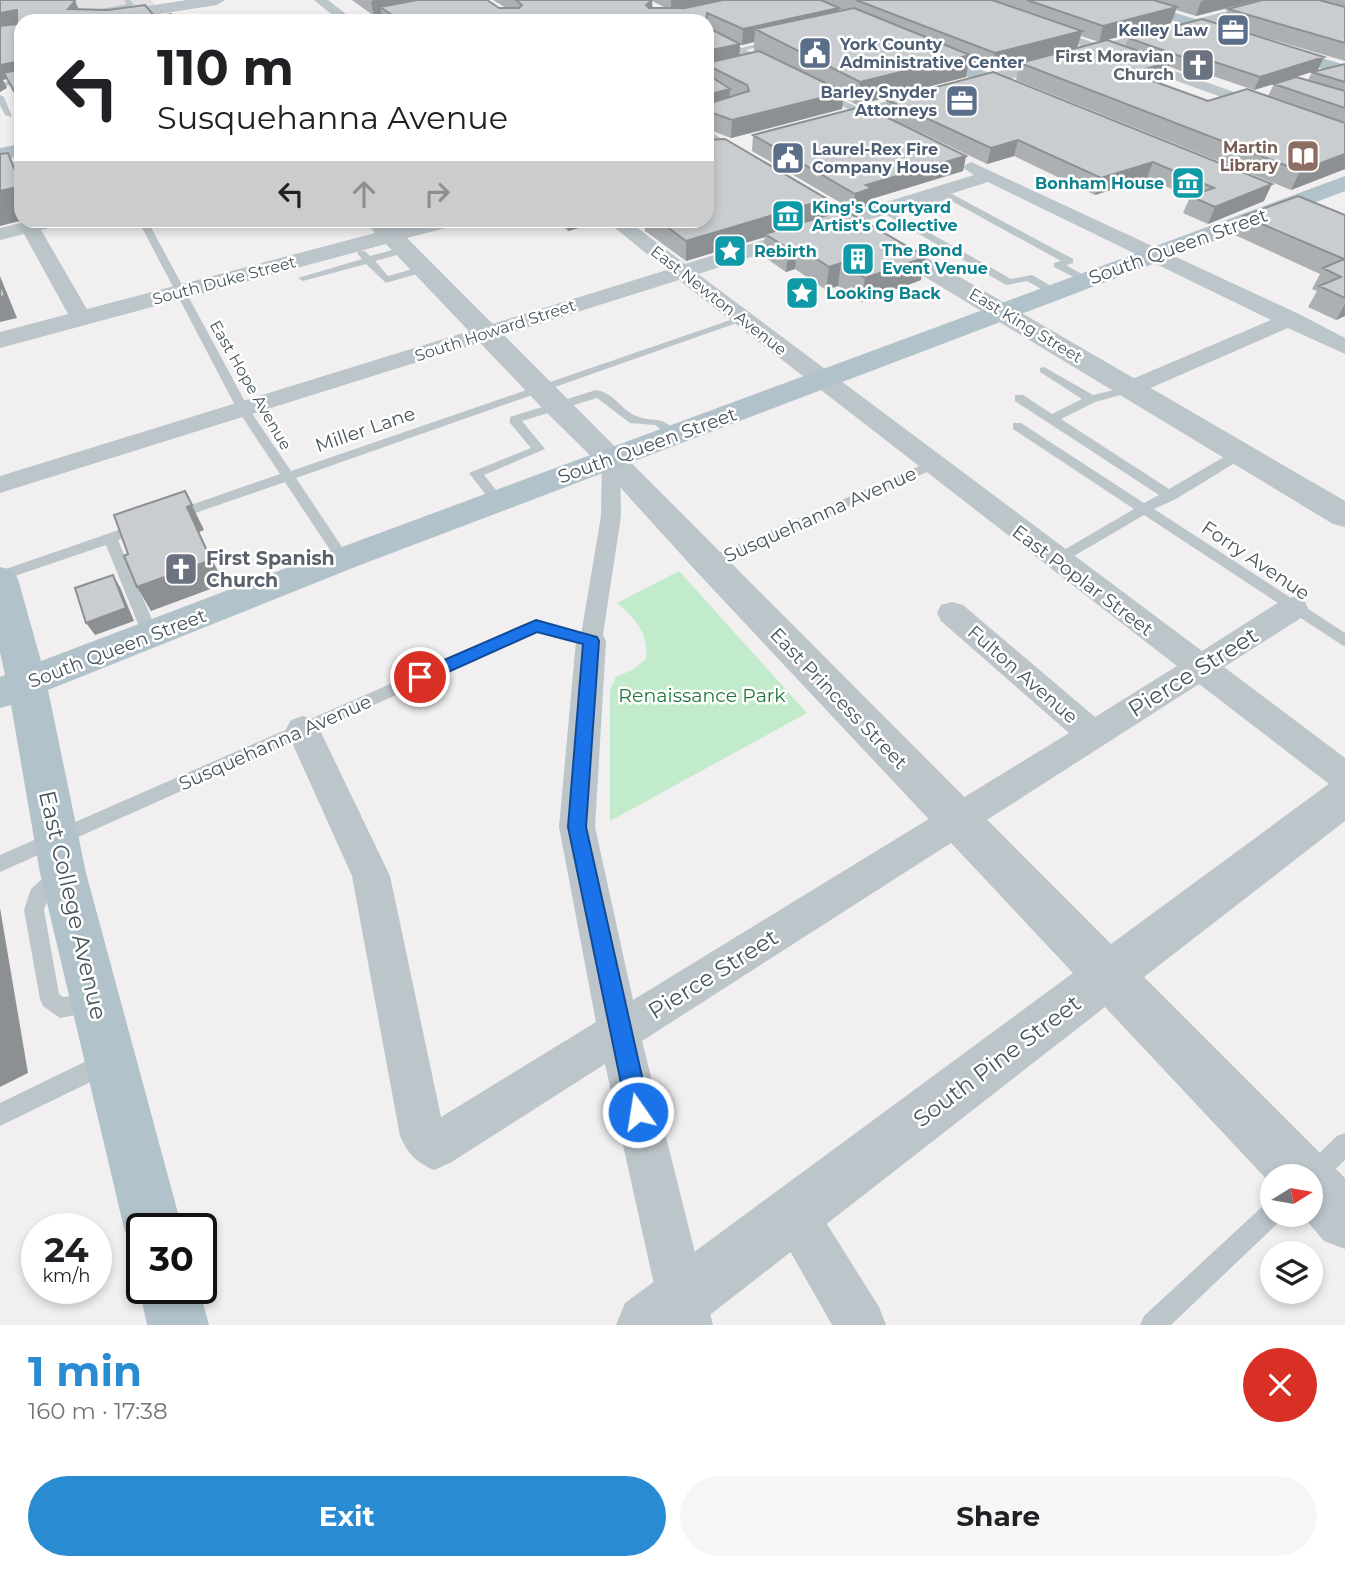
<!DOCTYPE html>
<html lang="en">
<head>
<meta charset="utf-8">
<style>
  :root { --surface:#fff; --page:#f6f6f6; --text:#202124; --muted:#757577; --accent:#298bd1 }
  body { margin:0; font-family:Montserrat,sans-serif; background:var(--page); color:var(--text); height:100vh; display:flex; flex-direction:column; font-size:26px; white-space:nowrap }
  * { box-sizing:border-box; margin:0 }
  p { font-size:23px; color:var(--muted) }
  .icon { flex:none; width:38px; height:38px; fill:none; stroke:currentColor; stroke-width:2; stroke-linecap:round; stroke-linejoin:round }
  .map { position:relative; height:1325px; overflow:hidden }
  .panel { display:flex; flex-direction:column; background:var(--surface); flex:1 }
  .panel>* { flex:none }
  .top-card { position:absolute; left:14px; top:14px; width:700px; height:214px; border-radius:21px; box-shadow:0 4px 10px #0003; background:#fff; color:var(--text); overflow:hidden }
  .needle { width:46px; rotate:79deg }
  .tools { position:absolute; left:1260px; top:1164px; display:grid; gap:14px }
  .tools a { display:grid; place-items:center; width:63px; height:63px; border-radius:50%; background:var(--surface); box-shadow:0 4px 10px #0003; font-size:35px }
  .speed { position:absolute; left:21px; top:1213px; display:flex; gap:14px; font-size:35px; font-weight:700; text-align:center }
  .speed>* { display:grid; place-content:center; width:91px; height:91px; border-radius:50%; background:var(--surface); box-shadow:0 4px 10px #0003; line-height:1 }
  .speed small { font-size:18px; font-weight:400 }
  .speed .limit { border:4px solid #111; border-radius:10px; background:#fff; color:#111 }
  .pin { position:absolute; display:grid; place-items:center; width:60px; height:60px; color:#fff; margin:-30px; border:4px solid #fff; border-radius:50%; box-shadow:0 2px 7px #0007 }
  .me { position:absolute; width:77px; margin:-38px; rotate:347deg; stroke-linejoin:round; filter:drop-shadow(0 0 5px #0008) }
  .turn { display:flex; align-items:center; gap:24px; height:147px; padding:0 28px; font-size:32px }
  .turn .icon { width:91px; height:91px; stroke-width:2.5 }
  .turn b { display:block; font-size:49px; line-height:60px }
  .lanes { display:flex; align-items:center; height:66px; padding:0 28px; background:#0003; justify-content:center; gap:35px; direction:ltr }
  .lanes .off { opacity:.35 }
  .round { display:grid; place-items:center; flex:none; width:74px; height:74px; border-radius:37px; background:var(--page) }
  .summary { display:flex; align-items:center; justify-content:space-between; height:119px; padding:0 28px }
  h1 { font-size:42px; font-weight:700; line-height:52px; color:var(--accent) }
  .action { display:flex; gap:14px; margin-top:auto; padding:14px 28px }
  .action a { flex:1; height:80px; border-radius:42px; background:var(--accent); color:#fff; font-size:28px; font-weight:700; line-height:80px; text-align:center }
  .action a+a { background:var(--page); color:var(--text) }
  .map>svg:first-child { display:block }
  .education { fill:#e2e0e0 }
  .green { fill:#c1ebcb }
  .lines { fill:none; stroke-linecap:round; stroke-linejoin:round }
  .service { fill:#bcc5ca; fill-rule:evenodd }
  .pedestrian { fill:#bcc5ca; fill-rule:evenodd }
  .minor { fill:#bcc5ca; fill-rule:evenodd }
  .tertiary { fill:#bcc5ca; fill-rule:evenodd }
  .primary { fill:#b1c2cb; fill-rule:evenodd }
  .wall { fill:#adb0b3; fill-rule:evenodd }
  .shaded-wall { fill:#8d9092 }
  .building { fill:#c9cdd0; stroke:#8d9092; stroke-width:2 }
  .route { fill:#1a73e8; stroke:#114b97; stroke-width:2 }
  .labels { text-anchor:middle; stroke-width:5; stroke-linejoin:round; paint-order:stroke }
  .far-service-label { font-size:16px; font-weight:bold; fill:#4e5e75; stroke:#fff; text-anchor:end }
  .far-worship-label { font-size:16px; font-weight:bold; fill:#5b616d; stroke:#fff; text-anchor:end }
  .far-education-label { font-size:16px; font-weight:bold; fill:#785e54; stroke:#fff; text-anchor:end }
  .far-culture-label { font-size:16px; font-weight:bold; fill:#0d838f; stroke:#fff; text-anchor:start }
  .far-street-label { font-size:16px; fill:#48555b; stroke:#fff }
  .street-label { font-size:19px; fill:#48555b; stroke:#fff }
  .worship-label { font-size:19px; font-weight:bold; fill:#5b616d; stroke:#fff; text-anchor:start }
  .park-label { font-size:19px; fill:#1f763e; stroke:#fff }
  .near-street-label { font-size:23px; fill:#48555b; stroke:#fff }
</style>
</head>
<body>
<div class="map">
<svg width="1345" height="1325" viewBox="0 0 1345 1325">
  <rect width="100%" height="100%" fill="#f1efef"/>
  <!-- education -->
  <path class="education" d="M0,0H151L156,6L21,21Z"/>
  <!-- green -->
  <path class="green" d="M679,571L807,713L610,821V690L616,677L634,669L646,659C649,634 636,619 617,603Z"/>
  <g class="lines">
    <!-- service -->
    <path class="service" d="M124,0H130L134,5L99,12L96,10L127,4Z
      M406,13L404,16L362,21L365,19Z
      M775,40L777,43L736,52L733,50Z
      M21,79V83L0,87V83Z
      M825,92L866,111L867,113L860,115L822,96Z
      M0,95L4,97L12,117L5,115L0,105Z
      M946,194H952L1073,259V263L1066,265L1092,280L1083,282L1054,267V263L1061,261L948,199L898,215L1011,279L1032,275L1058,290V294H1050L1027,281L1006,285L885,214Z
      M138,220H147L249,409L291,471L739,317L748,319L296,478L350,559L343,564L338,562L285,482L178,519L173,520L166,516L168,513L280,474L237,409Z
      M404,247L407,248V252L375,261L388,276L423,266L428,269L427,271L386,283L366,264L303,281L298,278L362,259L357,253L359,251H365L370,256Z
      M1044,367L1093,395L1135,385V391L1095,402L1061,419L1169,489L1236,450H1246V456L1176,499L1154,509L1345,633V647L1144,515L1062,563H1052L1050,560L1052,557L1134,509L1013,429V423H1021L1144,503L1159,495L1015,401V395H1023L1052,414L1082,399L1040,372V368Z
      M596,390C615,393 622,412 639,417C660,423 662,415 679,435L673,439L655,425L630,423L597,398L522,421L545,449L484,475L505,501L498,505L493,504L469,473L531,448L510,423V417Z
      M931,461L936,462V468L713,566H703L701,563L703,560Z
      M139,523L144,525L146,528L144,531L118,540L159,636L156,640L151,642L143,636L106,545L0,581V571Z
      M536,620L596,637L599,641L591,647L537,632L0,872V855Z
      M58,869L65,871L67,877C61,891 48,895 44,910L59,994L63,997L90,994L97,997L100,1004L97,1011L60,1018L43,1006L40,999L24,910L31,889L51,871Z
      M105,1052L113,1055L116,1063L113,1071L0,1126V1103Z
      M1345,1133V1160L1319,1185L1311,1188V1176H1300L1303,1169L1337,1136Z
      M1272,1201V1214H1283L1280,1221L1171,1325H1140L1144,1316L1264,1205Z"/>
    <!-- pedestrian -->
    <path class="pedestrian" d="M611,452L620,458L621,516L602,641L599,647H583L580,641L601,516L602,458Z"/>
    <!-- minor -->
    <path class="minor" d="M314,0H328L355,21H340Z
      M954,0H972L1345,131V142Z
      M707,31L765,59L767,62L755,65L707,40Z
      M971,162L1299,314L1345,338V354L1288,328L1139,393H1123L1119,388L1123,383L1271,320L988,182L698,274L1202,651L1282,600L1293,597L1304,600L1308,608L1304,616L1224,667L1345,758V791L1333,787L1199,684L642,1041L713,1325H663L605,1064L450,1163L434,1170C416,1162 408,1154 400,1136L352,876L286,729L291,720L303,716L315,720L390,876L441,1117L596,1022L559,827L576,641L580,633L591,630L602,633L606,641L595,827L633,1000L1069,733L941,621L937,613L941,605L952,602L963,605L1095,717L1177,666L679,280L0,493V476L667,270L605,220H627L685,264L974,175L962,167Z
      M33,220H68L66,224L41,230L92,318L89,323H73L24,234L0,240V228Z
      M793,1190L810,1197L879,1307L886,1325H832L769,1214L776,1197Z"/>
    <!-- tertiary -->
    <path class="tertiary" d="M187,0H225L217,5L113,21H75L83,16Z
      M1269,0H1295L1292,3L829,128H815L812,124L815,120Z
      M707,130L1345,501V527L1333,524L707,145Z
      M365,220H389L396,227L421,220H460L457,225L407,238L1111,944L1330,783L1345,778V821L1144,977L1345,1178V1249L1324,1241L1301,1214H1311V1176H1272V1185L1105,1007L697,1325H616L625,1303L1073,973L696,571L600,465L546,412L386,244L0,348V332L375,233Z"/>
    <!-- primary -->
    <path class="primary" d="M1109,0H1133L1345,65V76Z
      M918,45L1038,92L1040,96L1038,100H1024L912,54L909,50L912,46Z
      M21,144V156L0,160V148Z
      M1345,176V191L355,567L48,690L86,873L182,1228H142V1253L132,1249L124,1228L40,873L11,705L0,708V677L5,675L0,652V567L13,570L18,579L41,661L331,551Z
      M142,1281V1288H199L209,1325H147L139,1288Z"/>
  </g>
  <!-- wall -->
  <path class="wall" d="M352,0H487L499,8H506L493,0H1259L1196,16L1176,10L1171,23L1099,42L1081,36L1077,48L991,70L969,61L966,77L857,105L844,98L842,109L731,138L707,129V21H383L382,15L374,16ZM652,1L666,8H652ZM754,42V51H755L740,55V44L742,45Z
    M1320,0H1345V61L1222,25L1228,9Z
    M1128,38L1318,70L1277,83L1308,80L1312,72L1345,64V169L1291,190L1016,80L1020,63L1125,47ZM1168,66L1186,73L1195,70L1254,90L1274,84L1268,96L1208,101L1154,82L1164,79Z
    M993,72L1264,201L1208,224L1183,213L1190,197L1147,178L1095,195L1014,156L987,164L884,115L887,100Z
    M753,135L966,156L963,171L871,199L870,205L853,210L752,151Z
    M825,215L921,280L861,302L838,286L826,290L795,269L786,272L763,256L765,237L686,261L645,231V220H707Z
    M1345,215V316L1336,320L1308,307L1317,291L1312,289L1320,274L1235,235L1243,216Z
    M556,220H603V221L568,231Z"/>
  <!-- shaded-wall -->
  <path class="shaded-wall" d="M375,0H457L380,7L382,15L374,16L371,1Z
    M652,0L653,16L646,5Z
    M671,0H722L671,11Z
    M1206,0H1259L1196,16L1201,1Z
    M75,1L81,14L68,9Z
    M1177,7L1171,23L1099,42L1103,26Z
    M839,8L837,23L755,29L754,42L742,45L743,29Z
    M17,10L21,24L0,27V13Z
    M1082,31L1077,48L991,70L995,53Z
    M740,44L739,60L709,67L708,83H707V51Z
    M970,55L966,77L857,105L860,82Z
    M1200,57L1195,70L1186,73L1191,60Z
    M1324,57L1318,70L1254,90L1260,77Z
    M16,62L21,73L7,79L3,80L7,88L0,92V65Z
    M1170,62L1164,79L1125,90L1131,73Z
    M730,89L729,106L707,111V95Z
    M844,92L842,109L731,138L732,120Z
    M1018,140L1014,156L987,164L991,148Z
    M8,153L21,178V185Z
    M1345,154V169L1291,190L1300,171Z
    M966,156L963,171L871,199L870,205L853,210L855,194L866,185Z
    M1153,162L1147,178L1095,195L1101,178Z
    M1272,184L1264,201L1208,224L1215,207Z
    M21,186V220H24L0,226V191Z
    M827,199L825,219L765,234V237L686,261V241Z
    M568,220H603V221L568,231Z
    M797,246L795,269L786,272L789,249Z
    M926,257L921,280L861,302L865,278Z
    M841,263L838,286L826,290L829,267Z
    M0,276L17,318L0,322Z
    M1345,304V316L1336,320Z
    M185,491L204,530L199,532L224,584L151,611L137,587L187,507Z
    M113,575L120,587L134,621L95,635L86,623Z
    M0,908L28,1073L0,1087Z"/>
  <!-- building -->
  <path class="building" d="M0,0H74L75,1L68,9L108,10L145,5L155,17L171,14L177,21H21V104L4,73L16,70V62L0,65V26L17,24V10L0,13Z
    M417,0H487L499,8H519L522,5L516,0H652L646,5L649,8H685L723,0H821L839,8L743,29L707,13L706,21H399H401L380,7Z
    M856,0H992L1082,31L995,53Z
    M1027,0H1153L1177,7L1103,26Z
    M1262,0H1319L1345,7V43L1228,9Z
    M854,8L970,55L860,82L755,29Z
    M1202,19L1324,57L1260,77L1200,57L1191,60L1128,38Z
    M707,27L740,44L707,51Z
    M1107,40L1170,62L1131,73L1208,101L1247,89L1345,123V154L1300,171L1020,63Z
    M759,51L844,92L732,120L707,111V104L749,91L747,85L709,66H707V63Z
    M1345,64V82L1312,72Z
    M993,72L1272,184L1215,207L1190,196L1214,188L1153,162L1101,178L1018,140L991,148L887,100Z
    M707,74L730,89L707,95Z
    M1296,77L1345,91V108L1274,84Z
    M864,106L966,156L866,185L872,188L855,194L753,135Z
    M725,139L827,199L686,241L658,220H707V140Z
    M8,153L21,186L0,191V154Z
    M1298,196L1345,215V298L1319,286L1341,277L1323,268L1344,259L1243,216Z
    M844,210L926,257L865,278L841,263L829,267L797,246L789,249L765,234Z
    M0,283L5,296L0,297Z
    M185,491L192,505L187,507L211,560L137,587L124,556L128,554L114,515Z
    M113,575L126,608L86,623L75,588Z"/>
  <!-- route -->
  <path class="route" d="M536,620L597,637L599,641L586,827L650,1112L646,1120L638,1123L630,1120L627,1112L568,827L583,644L537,632L426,682H414L412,677L414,673Z"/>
  <!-- icons -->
  <defs>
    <symbol id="office-square" viewBox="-11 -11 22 22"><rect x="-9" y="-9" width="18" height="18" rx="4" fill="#5c6f8a" stroke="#fff"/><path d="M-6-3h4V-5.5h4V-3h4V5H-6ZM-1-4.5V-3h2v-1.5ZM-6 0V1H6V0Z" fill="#fff"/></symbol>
    <symbol id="civic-square" viewBox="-11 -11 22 22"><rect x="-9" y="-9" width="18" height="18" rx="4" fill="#5c6f8a" stroke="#fff"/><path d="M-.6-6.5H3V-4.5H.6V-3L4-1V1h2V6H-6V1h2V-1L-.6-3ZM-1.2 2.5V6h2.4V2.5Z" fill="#fff"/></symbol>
    <symbol id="church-square" viewBox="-11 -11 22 22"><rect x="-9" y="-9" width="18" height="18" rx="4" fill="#6b7280" stroke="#fff"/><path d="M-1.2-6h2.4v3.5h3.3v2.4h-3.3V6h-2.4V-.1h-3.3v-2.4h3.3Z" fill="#fff"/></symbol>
    <symbol id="library-square" viewBox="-11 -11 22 22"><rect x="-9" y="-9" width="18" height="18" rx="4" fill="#8d6e63" stroke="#fff"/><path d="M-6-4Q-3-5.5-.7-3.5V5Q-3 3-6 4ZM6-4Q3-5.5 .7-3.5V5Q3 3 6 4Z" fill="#fff"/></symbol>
    <symbol id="museum-square" viewBox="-11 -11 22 22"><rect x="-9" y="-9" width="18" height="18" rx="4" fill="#0f9aa8" stroke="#fff"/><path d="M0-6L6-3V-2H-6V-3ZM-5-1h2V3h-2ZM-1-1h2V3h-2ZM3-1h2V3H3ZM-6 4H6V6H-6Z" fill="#fff"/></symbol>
    <symbol id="sight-square" viewBox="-11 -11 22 22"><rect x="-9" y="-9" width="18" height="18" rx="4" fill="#0f9aa8" stroke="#fff"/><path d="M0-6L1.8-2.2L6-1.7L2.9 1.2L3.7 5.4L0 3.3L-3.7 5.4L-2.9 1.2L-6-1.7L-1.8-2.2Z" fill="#fff"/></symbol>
    <symbol id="building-square" viewBox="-11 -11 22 22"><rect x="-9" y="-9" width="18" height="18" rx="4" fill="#0f9aa8" stroke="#fff"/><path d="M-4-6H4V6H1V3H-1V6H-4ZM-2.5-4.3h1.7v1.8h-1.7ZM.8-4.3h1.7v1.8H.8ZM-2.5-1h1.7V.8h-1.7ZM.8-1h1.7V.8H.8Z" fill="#fff"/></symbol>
  </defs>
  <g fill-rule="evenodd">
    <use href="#office-square" x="1214" y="11" width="38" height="38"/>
    <use href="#civic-square" x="796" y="34" width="38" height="38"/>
    <use href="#church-square" x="1179" y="46" width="38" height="38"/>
    <use href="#office-square" x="943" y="82" width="38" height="38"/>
    <use href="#library-square" x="1284" y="137" width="38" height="38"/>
    <use href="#civic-square" x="769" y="139" width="38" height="38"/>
    <use href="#museum-square" x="1169" y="164" width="38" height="38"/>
    <use href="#museum-square" x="769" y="197" width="38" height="38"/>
    <use href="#sight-square" x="711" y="232" width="38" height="38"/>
    <use href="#building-square" x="839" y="240" width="38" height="38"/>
    <use href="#sight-square" x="783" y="274" width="38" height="38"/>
    <use href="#church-square" x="162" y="550" width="38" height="38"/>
  </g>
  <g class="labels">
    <!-- far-service labels -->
    <g class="far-service-label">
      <text x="1208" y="36">Kelley Law</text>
      <text x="840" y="50" text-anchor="start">York County<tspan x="840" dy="18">Administrative Center</tspan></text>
      <text x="937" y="98">Barley Snyder<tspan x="937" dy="18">Attorneys</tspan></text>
      <text x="812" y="155" text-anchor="start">Laurel-Rex Fire<tspan x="812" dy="18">Company House</tspan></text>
    </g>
    <!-- far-worship labels -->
    <g class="far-worship-label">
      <text x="1174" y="62">First Moravian<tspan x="1174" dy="18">Church</tspan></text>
    </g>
    <!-- far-education labels -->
    <g class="far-education-label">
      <text x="1278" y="153">Martin<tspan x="1278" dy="18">Library</tspan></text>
    </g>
    <!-- far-culture labels -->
    <g class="far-culture-label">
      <text x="1164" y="189" text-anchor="end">Bonham House</text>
      <text x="812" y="213">King's Courtyard<tspan x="812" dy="18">Artist's Collective</tspan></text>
      <text x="882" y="256">The Bond<tspan x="882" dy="18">Event Venue</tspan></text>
      <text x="754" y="257">Rebirth</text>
      <text x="826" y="299">Looking Back</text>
    </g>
    <!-- far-street labels -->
    <g class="far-street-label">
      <text transform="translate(224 280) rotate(-15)" y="6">South Duke Street</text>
      <text transform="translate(719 300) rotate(38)" y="6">East Newton Avenue</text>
      <text transform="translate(1026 325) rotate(31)" y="6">East King Street</text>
      <text transform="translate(495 330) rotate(-18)" y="6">South Howard Street</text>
      <text transform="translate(251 385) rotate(60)" y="6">East Hope Avenue</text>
    </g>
    <!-- street labels -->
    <g class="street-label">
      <text transform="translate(1178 246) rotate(-20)" y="7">South Queen Street</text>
      <text transform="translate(365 429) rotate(-19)" y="7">Miller Lane</text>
      <text transform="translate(647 445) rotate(-20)" y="7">South Queen Street</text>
      <text transform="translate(820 514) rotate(-24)" y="7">Susquehanna Avenue</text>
      <text transform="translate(1256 560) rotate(34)" y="7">Forry Avenue</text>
      <text transform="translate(1083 580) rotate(37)" y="7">East Poplar Street</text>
      <text transform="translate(117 648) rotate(-21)" y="7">South Queen Street</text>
      <text transform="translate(1023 674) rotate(41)" y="7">Fulton Avenue</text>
      <text transform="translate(839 698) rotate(46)" y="7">East Princess Street</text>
      <text transform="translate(275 742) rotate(-24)" y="7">Susquehanna Avenue</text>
    </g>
    <!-- worship labels -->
    <g class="worship-label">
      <text x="206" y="565">First Spanish<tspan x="206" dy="22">Church</tspan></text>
    </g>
    <!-- park labels -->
    <g class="park-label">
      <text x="702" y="702">Renaissance Park</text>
    </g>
    <!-- near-street labels -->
    <g class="near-street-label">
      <text transform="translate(1193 672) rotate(-32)" y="8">Pierce Street</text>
      <text transform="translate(73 905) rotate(77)" y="8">East College Avenue</text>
      <text transform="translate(713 974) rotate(-32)" y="8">Pierce Street</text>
      <text transform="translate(997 1061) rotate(-37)" y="8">South Pine Street</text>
    </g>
  </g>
</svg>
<div class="tools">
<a><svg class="needle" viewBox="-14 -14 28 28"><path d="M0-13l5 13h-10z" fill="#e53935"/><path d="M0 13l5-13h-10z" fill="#757577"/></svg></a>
<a><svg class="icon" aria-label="layers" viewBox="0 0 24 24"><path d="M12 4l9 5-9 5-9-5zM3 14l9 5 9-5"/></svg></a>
</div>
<div class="speed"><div>24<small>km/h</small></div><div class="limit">30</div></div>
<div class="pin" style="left:420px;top:677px;background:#d93025"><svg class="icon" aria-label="arrive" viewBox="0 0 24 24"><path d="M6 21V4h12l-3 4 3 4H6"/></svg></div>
<svg class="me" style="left:638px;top:1112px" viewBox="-20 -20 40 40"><circle r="17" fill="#1a73e8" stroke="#fff" stroke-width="3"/><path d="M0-11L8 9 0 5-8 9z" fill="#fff"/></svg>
<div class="top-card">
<div class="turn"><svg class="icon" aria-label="left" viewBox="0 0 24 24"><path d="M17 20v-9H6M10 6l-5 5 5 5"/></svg><div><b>110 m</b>Susquehanna Avenue</div></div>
<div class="lanes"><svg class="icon" aria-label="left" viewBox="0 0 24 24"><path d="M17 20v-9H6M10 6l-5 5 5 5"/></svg><svg class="icon off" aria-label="ahead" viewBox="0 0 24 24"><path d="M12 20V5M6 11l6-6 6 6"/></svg><svg class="icon off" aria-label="right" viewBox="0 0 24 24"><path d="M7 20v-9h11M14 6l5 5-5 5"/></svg></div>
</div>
</div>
<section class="panel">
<div class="summary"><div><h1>1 min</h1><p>160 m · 17:38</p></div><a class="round" style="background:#d93025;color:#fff"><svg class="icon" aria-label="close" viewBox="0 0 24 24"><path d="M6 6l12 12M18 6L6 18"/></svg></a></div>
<div class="action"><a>Exit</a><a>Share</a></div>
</section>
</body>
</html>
